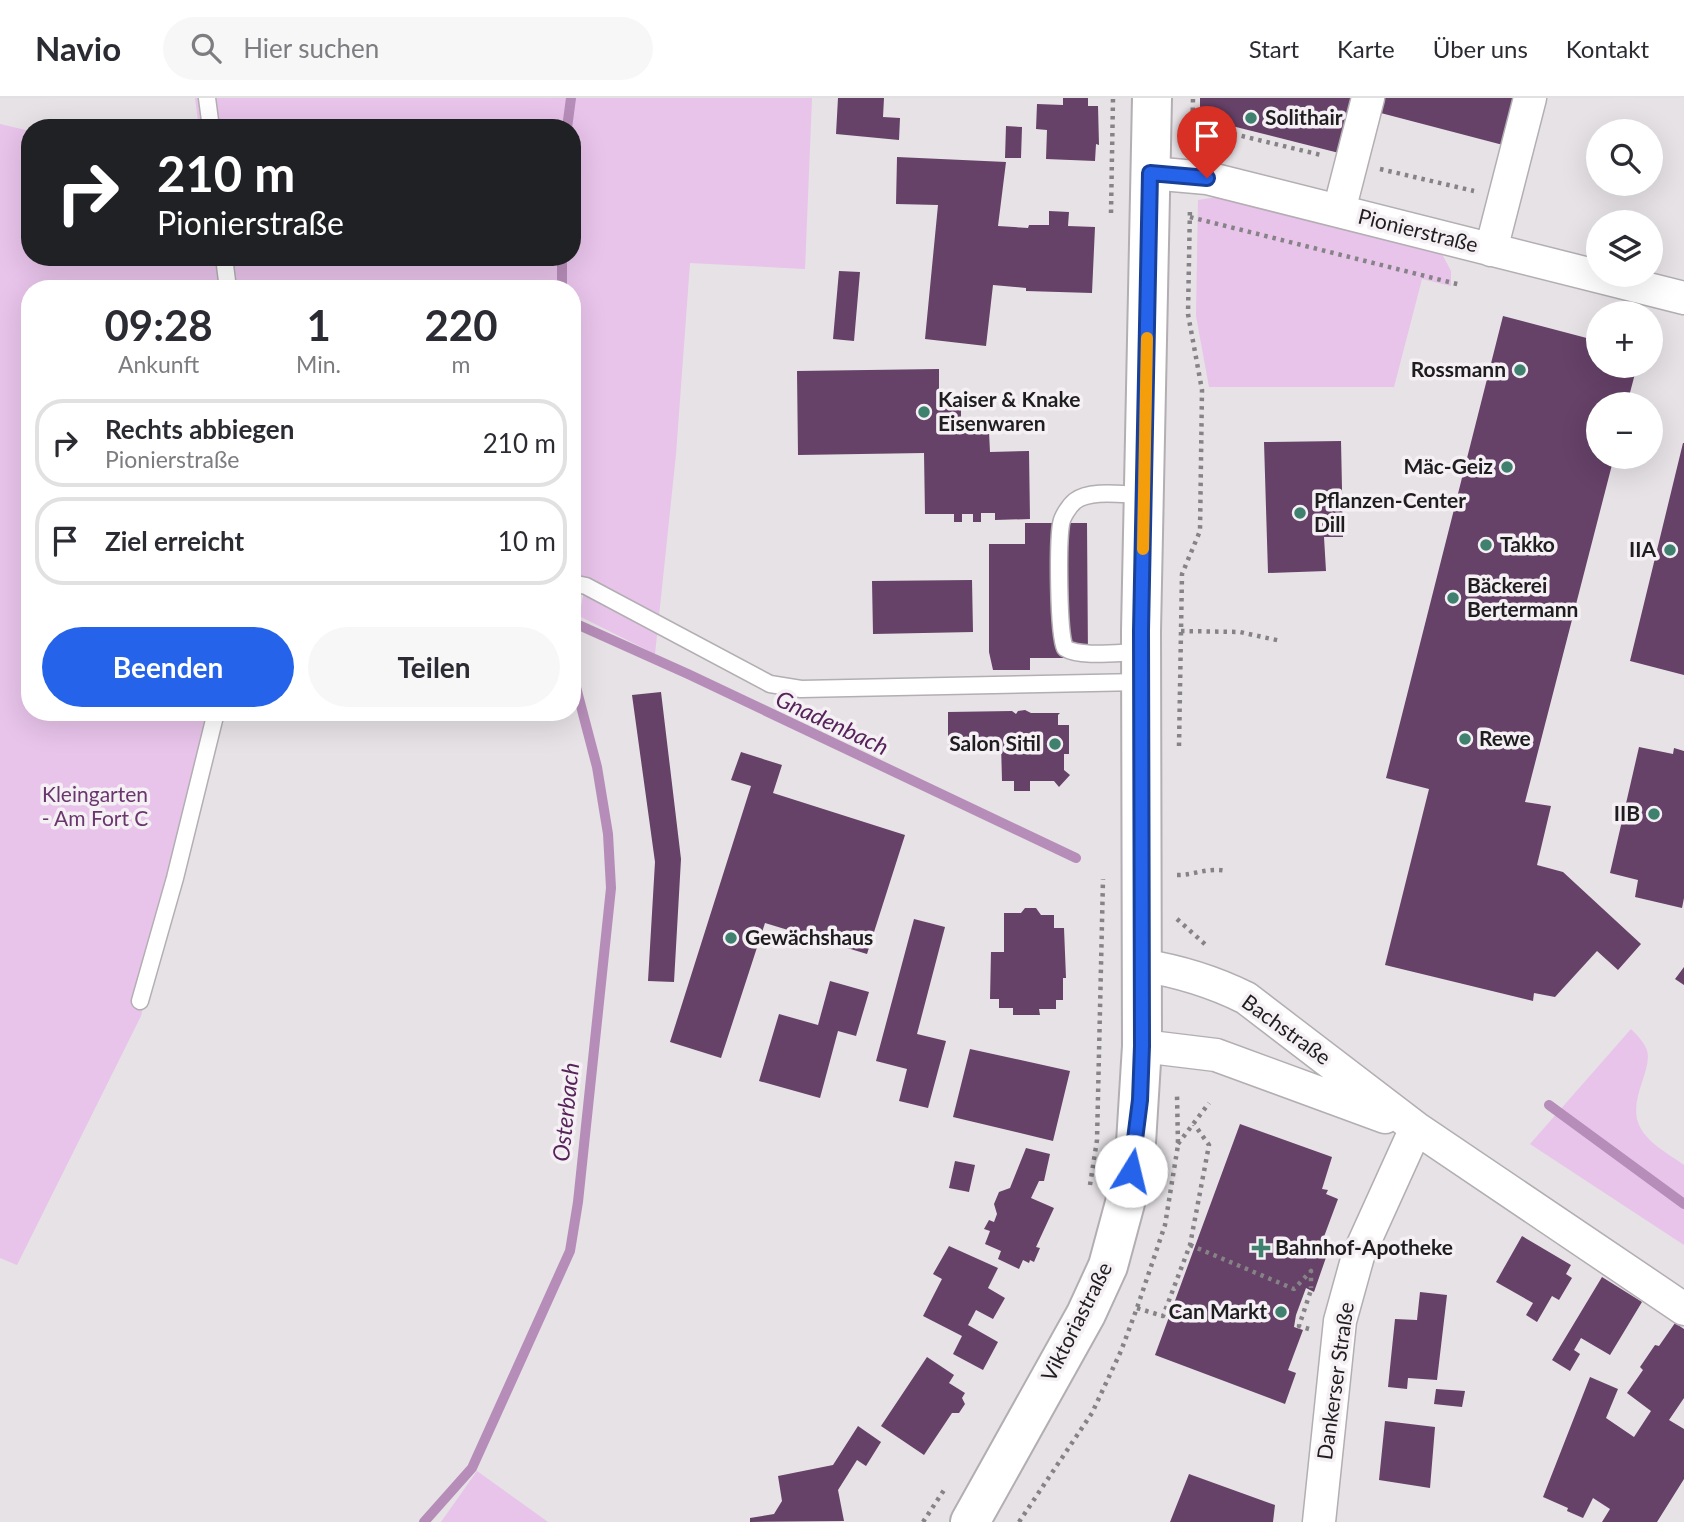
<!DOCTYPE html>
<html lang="de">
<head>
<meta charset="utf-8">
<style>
  :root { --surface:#fff; --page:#f7f7f7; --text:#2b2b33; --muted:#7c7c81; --line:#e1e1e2; --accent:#2563eb }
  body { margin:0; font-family:Lato,sans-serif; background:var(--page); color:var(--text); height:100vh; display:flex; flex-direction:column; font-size:26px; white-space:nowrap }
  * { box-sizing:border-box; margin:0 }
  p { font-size:23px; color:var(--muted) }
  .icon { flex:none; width:38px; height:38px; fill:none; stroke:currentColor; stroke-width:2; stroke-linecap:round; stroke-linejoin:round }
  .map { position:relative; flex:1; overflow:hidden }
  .details { position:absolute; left:21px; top:182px; width:560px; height:441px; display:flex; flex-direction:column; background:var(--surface); border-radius:28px; box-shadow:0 7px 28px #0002 }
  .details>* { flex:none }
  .banner { position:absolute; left:21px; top:21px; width:560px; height:147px; border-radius:28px; box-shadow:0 7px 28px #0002; background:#202124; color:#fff; overflow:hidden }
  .buttons { position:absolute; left:1586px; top:21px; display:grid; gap:14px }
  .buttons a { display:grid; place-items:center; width:77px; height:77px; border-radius:50%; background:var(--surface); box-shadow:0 7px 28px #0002; font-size:35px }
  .pin { position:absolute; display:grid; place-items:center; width:60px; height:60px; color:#fff; margin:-72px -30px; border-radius:50% 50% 50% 0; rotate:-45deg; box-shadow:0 0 7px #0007 }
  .pin .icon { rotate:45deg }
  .me { position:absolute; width:77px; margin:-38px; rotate:9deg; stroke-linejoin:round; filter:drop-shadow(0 0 5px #0008) }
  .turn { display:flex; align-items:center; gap:24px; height:147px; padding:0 21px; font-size:32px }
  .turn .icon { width:91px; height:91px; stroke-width:2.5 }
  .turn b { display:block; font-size:49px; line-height:60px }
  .eta { display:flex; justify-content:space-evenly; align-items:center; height:119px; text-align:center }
  .eta b { font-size:42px; font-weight:700; line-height:49px }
  .primary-button { display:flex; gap:14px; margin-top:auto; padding:14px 21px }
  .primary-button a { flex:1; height:80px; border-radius:42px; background:var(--accent); color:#fff; font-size:28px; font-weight:700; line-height:80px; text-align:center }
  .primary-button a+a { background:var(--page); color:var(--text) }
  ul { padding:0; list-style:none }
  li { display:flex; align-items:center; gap:21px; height:88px; margin:0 14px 10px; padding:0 7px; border:4px solid var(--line); border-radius:28px }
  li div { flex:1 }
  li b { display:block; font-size:26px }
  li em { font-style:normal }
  header { display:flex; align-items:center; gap:42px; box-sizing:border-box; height:98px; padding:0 35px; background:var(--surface); border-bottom:2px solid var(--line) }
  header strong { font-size:33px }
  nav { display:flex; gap:38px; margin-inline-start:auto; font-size:24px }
  .search { width:490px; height:63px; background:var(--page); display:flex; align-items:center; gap:18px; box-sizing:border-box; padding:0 24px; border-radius:38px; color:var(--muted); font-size:26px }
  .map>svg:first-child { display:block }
  .green { fill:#e8c3ea }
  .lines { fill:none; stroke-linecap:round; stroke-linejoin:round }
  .stream { stroke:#b68db8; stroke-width:10 }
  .building { fill:#664168 }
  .lane-casing { stroke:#b2aeb2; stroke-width:19 }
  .street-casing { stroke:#b2aeb2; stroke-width:35 }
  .secondary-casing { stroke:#b2aeb2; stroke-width:42 }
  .path { stroke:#868386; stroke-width:4.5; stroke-dasharray:3.5 5; stroke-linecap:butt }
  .lane { stroke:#fff; stroke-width:16 }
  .street { stroke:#fff; stroke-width:32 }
  .secondary { stroke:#fff; stroke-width:38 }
  .route-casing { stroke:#184099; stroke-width:18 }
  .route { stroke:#2563eb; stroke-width:12 }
  .slow { stroke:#f59e0b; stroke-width:12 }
  .poi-dot { fill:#3f806f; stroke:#f4f0f4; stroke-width:2.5 }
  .labels { text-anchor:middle; stroke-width:7; stroke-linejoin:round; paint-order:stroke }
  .poi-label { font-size:21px; font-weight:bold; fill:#1f1d1f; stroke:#f4f0f4; text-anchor:start }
  .street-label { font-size:21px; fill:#1f1d1f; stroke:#f4f0f4 }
  .park-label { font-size:21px; fill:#6a366e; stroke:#f4f0f4 }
  .water-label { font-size:23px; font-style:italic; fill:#56235a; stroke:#f4f0f4 }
</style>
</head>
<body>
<header>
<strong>Navio</strong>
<div class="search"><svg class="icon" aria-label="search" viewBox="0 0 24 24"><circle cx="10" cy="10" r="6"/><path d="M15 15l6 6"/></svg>Hier suchen</div>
<nav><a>Start</a><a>Karte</a><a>Über uns</a><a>Kontakt</a></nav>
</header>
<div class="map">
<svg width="1684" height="1424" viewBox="0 0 1684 1424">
  <rect width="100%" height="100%" fill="#e6e2e6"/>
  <!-- green -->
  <path class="green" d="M195,0H812L805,171L690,165L676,356L655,556L579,518L585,489L572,485V191H30V614H216L141,918L17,1167L0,1160V26L30,33V159H572V30H199Z
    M1217,99L1242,102L1442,156L1451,173V188L1422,181L1394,289H1209L1196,218L1198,102Z
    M1631,931C1636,936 1642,942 1645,948C1657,967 1627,999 1639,1027C1647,1045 1669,1056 1684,1067V1147L1530,1046Z
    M477,1373L548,1424H441Z"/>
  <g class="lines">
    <!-- stream -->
    <path class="stream" d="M567,30L571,0
      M562,159V191
      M572,524L688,576L1076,760
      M1549,1007L1684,1106
      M424,1424L472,1370L570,1153L578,1104L611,790L608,736L597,669L572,574"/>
  </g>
  <!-- building -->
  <path class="building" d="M838,0H884L883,19L900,20L899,42L836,36Z
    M1063,0H1088V8H1098L1099,47L1096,46L1095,63L1046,61L1047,32L1036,31L1037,6L1063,7Z
    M1200,0H1353L1339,55L1208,22L1200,12Z
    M1381,0H1515L1503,47L1377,14Z
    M1006,28L1022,29L1021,60H1005Z
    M897,59L1006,64L998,128L1028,130L1029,127H1049V113L1069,114L1068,128L1095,129L1092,195L1026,193V190L993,187L986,248L925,241L938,107L896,106Z
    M839,173L860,174L854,243L833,241Z
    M1503,218L1598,243V268H1637L1627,306H1598V359H1614L1525,704L1551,708L1537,767L1563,774L1641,846L1618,872L1597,853L1555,899L1534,895L1533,903L1385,867L1429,691L1386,680Z
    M939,271V302H961V335L989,334L990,354L1029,353L1030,421L995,422V415H981V424H973V416H962V424H954V416H925L924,355L798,357L797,273Z
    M1341,343L1343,439H1324L1326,473L1268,475L1264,344Z
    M1683,345H1684V577L1630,563Z
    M1025,425H1087L1088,560H1030V572H993L989,554V446H1025Z
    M972,482L973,534L873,536L872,483Z
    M661,594L681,761L674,884L648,883L655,764L632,597Z
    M1025,612L1031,615H1060L1058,617V627H1069V656H1064V672L1070,677L1059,689L1054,683H1030V693H1014V683H1002L1001,646L948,647V614L1012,613L1016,616L1018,613Z
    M1639,649L1673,656L1674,650L1684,653V800L1682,810L1635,799L1638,782L1610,775Z
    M741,654L782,667L773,695L905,737L867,856L765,825L721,960L670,944L751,688L731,682Z
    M1025,810H1036L1041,817H1054V830H1064L1066,880H1063V902H1056V911H1039L1040,917H1013V910H999V901H990L991,854H1004V815H1021Z
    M914,821L945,829L917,936L946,943L928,1010L899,1003L907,971L876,963Z
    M1684,869V887L1675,881Z
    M830,883L869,894L856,938L838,933L820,1000L759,983L779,916L818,927Z
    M970,951L1070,973L1053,1043L953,1019Z
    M1240,1026L1332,1059L1322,1091L1328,1092L1326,1096L1338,1101L1322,1144L1330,1148L1314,1194L1306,1190L1296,1217L1294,1229L1303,1232L1288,1272L1296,1275L1285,1306L1155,1257Z
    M1026,1050L1050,1056L1044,1083H1039L1031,1100L1054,1110L1036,1149L1040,1150L1034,1164L1030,1162L1029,1165L1023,1162L1019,1171L998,1161L1001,1153L985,1146L990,1133L984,1131L989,1122L994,1124L997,1116L994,1106L999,1094L1010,1090Z
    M955,1063L975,1067L969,1094L949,1090Z
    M1522,1138L1571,1167L1566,1176L1572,1180L1559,1202L1552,1198L1537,1224L1526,1217L1533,1205L1496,1184Z
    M949,1148L998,1170L988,1190L1005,1200L993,1221L976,1212L968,1227L998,1244L983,1272L953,1256L962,1238L923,1218L942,1181L933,1176Z
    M1602,1179L1642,1204L1610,1257L1581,1240L1574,1252L1580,1256L1570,1273L1552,1262Z
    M1420,1194L1447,1197L1437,1282L1408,1280L1407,1291L1388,1289L1395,1221L1417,1222Z
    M1675,1225L1684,1231V1300L1669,1322L1684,1331V1381L1657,1424H1602L1610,1411L1593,1400L1583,1420L1567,1413L1568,1410L1543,1399L1590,1279L1618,1291L1606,1320L1634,1339L1651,1313L1627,1295L1643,1272L1640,1269L1655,1247L1659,1248Z
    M927,1259L954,1277L949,1285L965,1295L962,1300L965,1306L959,1315H952L924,1357L881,1328Z
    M1436,1291L1465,1293L1462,1309L1434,1306Z
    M1385,1323L1435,1329L1430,1390L1379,1382Z
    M858,1328L881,1344L866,1368L857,1362L838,1392L844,1423L750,1424V1420L774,1416L782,1403L778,1378L833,1367Z
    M1189,1376L1275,1407L1273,1424H1170Z"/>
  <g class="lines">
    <defs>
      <path id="lane" d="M207,0L211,30
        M224,159L228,191
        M572,485L586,488L770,586L801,591L1141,584
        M1141,554C1122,554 1080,560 1065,550C1058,535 1058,445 1061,426C1062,419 1069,408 1075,403C1091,391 1124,397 1144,397
        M140,903L175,780L216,614"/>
      <path id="street" d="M1150,75L1207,80L1684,200
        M1339,113L1368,0
        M1491,152L1530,0
        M1141,867C1178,873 1212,883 1246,900L1416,1030L1684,1211
        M1142,948L1216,957L1385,1019
        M1319,1424L1340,1223L1358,1158L1416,1030"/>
      <path id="secondary" d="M970,1424L1086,1216L1108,1168L1125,1105L1136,1045L1142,948L1141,533L1152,0"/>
    </defs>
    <!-- lane casing -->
    <use href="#lane" class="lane-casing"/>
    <!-- street casing -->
    <use href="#street" class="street-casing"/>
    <!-- secondary casing -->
    <use href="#secondary" class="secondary-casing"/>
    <!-- path -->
    <path class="path" d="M1192,26L1321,57
      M1192,47L1193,0
      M1380,71L1474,93
      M1111,115L1113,0
      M1190,119L1461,187
      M1181,533L1240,534L1281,543
      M1179,648L1182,476L1200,433L1202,292L1188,216L1190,109
      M1177,777C1196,777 1207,769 1227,773
      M1177,821L1207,848
      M1178,1046L1209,1005
      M1090,1087L1097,1042L1103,781
      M1190,1147L1294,1191L1311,1173V1190
      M1137,1210L1163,1218L1190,1147L1209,1047L1194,1026
      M1309,1231L1299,1228L1311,1192
      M923,1424L946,1389
      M1019,1424L1092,1315L1121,1253L1137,1210L1165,1127L1178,1047L1177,997"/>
    <!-- lane -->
    <use href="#lane" class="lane"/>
    <!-- street -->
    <use href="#street" class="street"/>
    <!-- secondary -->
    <use href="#secondary" class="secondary"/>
  </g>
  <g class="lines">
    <defs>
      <path id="route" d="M1131,1073L1140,1002L1142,948L1141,533L1150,75L1207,80"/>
    </defs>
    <!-- route casing -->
    <use href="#route" class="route-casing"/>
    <!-- route -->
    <use href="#route" class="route"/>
    <!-- slow -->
    <path class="slow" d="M1143,451L1147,240"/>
  </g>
  <!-- markers -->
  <g class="poi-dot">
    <circle cx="1251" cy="20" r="7"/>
    <circle cx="1520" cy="272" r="7"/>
    <circle cx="924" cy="314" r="7"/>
    <circle cx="1507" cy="369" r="7"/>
    <circle cx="1300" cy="415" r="7"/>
    <circle cx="1486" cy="447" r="7"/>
    <circle cx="1670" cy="452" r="7"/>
    <circle cx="1453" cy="500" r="7"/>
    <circle cx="1465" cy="641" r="7"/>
    <circle cx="1055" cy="646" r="7"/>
    <circle cx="1654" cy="716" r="7"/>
    <circle cx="731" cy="840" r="7"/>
    <path d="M1257.5 1139.5h7v7h7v7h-7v7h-7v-7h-7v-7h7z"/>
    <circle cx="1281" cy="1214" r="7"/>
  </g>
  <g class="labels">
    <!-- poi labels -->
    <g class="poi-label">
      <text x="1265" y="27">Solithair</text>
      <text x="1506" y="279" text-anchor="end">Rossmann</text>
      <text x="938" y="309">Kaiser &amp; Knake<tspan x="938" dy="24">Eisenwaren</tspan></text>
      <text x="1493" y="376" text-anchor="end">Mäc-Geiz</text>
      <text x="1314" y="410">Pflanzen-Center<tspan x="1314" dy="24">Dill</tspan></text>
      <text x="1500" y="454">Takko</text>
      <text x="1656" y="459" text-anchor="end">IIA</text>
      <text x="1467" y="495">Bäckerei<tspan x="1467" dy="24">Bertermann</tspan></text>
      <text x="1479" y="648">Rewe</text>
      <text x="1041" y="653" text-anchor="end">Salon Sitil</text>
      <text x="1640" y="723" text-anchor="end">IIB</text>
      <text x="745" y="847">Gewächshaus</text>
      <text x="1275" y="1157">Bahnhof-Apotheke</text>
      <text x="1267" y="1221" text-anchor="end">Can Markt</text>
    </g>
    <!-- street labels -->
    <g class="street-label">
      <text transform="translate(1418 133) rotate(14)" y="7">Pionierstraße</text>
      <text transform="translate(1286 932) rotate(36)" y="7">Bachstraße</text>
      <text transform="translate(1077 1224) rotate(-63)" y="7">Viktoriastraße</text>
      <text transform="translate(1336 1283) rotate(-82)" y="7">Dankerser Straße</text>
    </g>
    <!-- park labels -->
    <g class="park-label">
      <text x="95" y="704">Kleingarten<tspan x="95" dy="24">- Am Fort C</tspan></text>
    </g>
    <!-- water labels -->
    <g class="water-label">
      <text transform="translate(832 625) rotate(25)" y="8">Gnadenbach</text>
      <text transform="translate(566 1014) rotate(-84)" y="8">Osterbach</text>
    </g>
  </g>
</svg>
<div class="buttons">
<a><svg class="icon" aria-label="search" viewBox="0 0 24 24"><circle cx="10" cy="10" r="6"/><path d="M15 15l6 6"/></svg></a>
<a><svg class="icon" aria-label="layers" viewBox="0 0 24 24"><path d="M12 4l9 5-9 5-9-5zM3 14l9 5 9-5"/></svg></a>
<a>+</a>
<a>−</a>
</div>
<div class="pin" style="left:1207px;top:80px;background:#d93025"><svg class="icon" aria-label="arrive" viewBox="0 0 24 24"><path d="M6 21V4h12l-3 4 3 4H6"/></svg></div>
<svg class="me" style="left:1131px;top:1073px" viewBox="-20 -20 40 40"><circle r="19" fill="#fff"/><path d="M0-13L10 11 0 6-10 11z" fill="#2563eb"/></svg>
<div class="banner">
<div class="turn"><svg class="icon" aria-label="right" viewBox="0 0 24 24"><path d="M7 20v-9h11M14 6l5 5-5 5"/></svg><div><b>210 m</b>Pionierstraße</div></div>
</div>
<section class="details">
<div class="eta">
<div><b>09:28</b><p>Ankunft</p></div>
<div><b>1</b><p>Min.</p></div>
<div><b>220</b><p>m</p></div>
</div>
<ul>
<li><svg class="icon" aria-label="right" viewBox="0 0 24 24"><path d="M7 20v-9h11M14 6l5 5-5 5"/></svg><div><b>Rechts abbiegen</b><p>Pionierstraße</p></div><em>210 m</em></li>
<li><svg class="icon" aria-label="arrive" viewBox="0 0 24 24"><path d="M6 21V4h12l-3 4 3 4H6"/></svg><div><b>Ziel erreicht</b></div><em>10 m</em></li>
</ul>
<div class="primary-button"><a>Beenden</a><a>Teilen</a></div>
</section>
</div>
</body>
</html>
